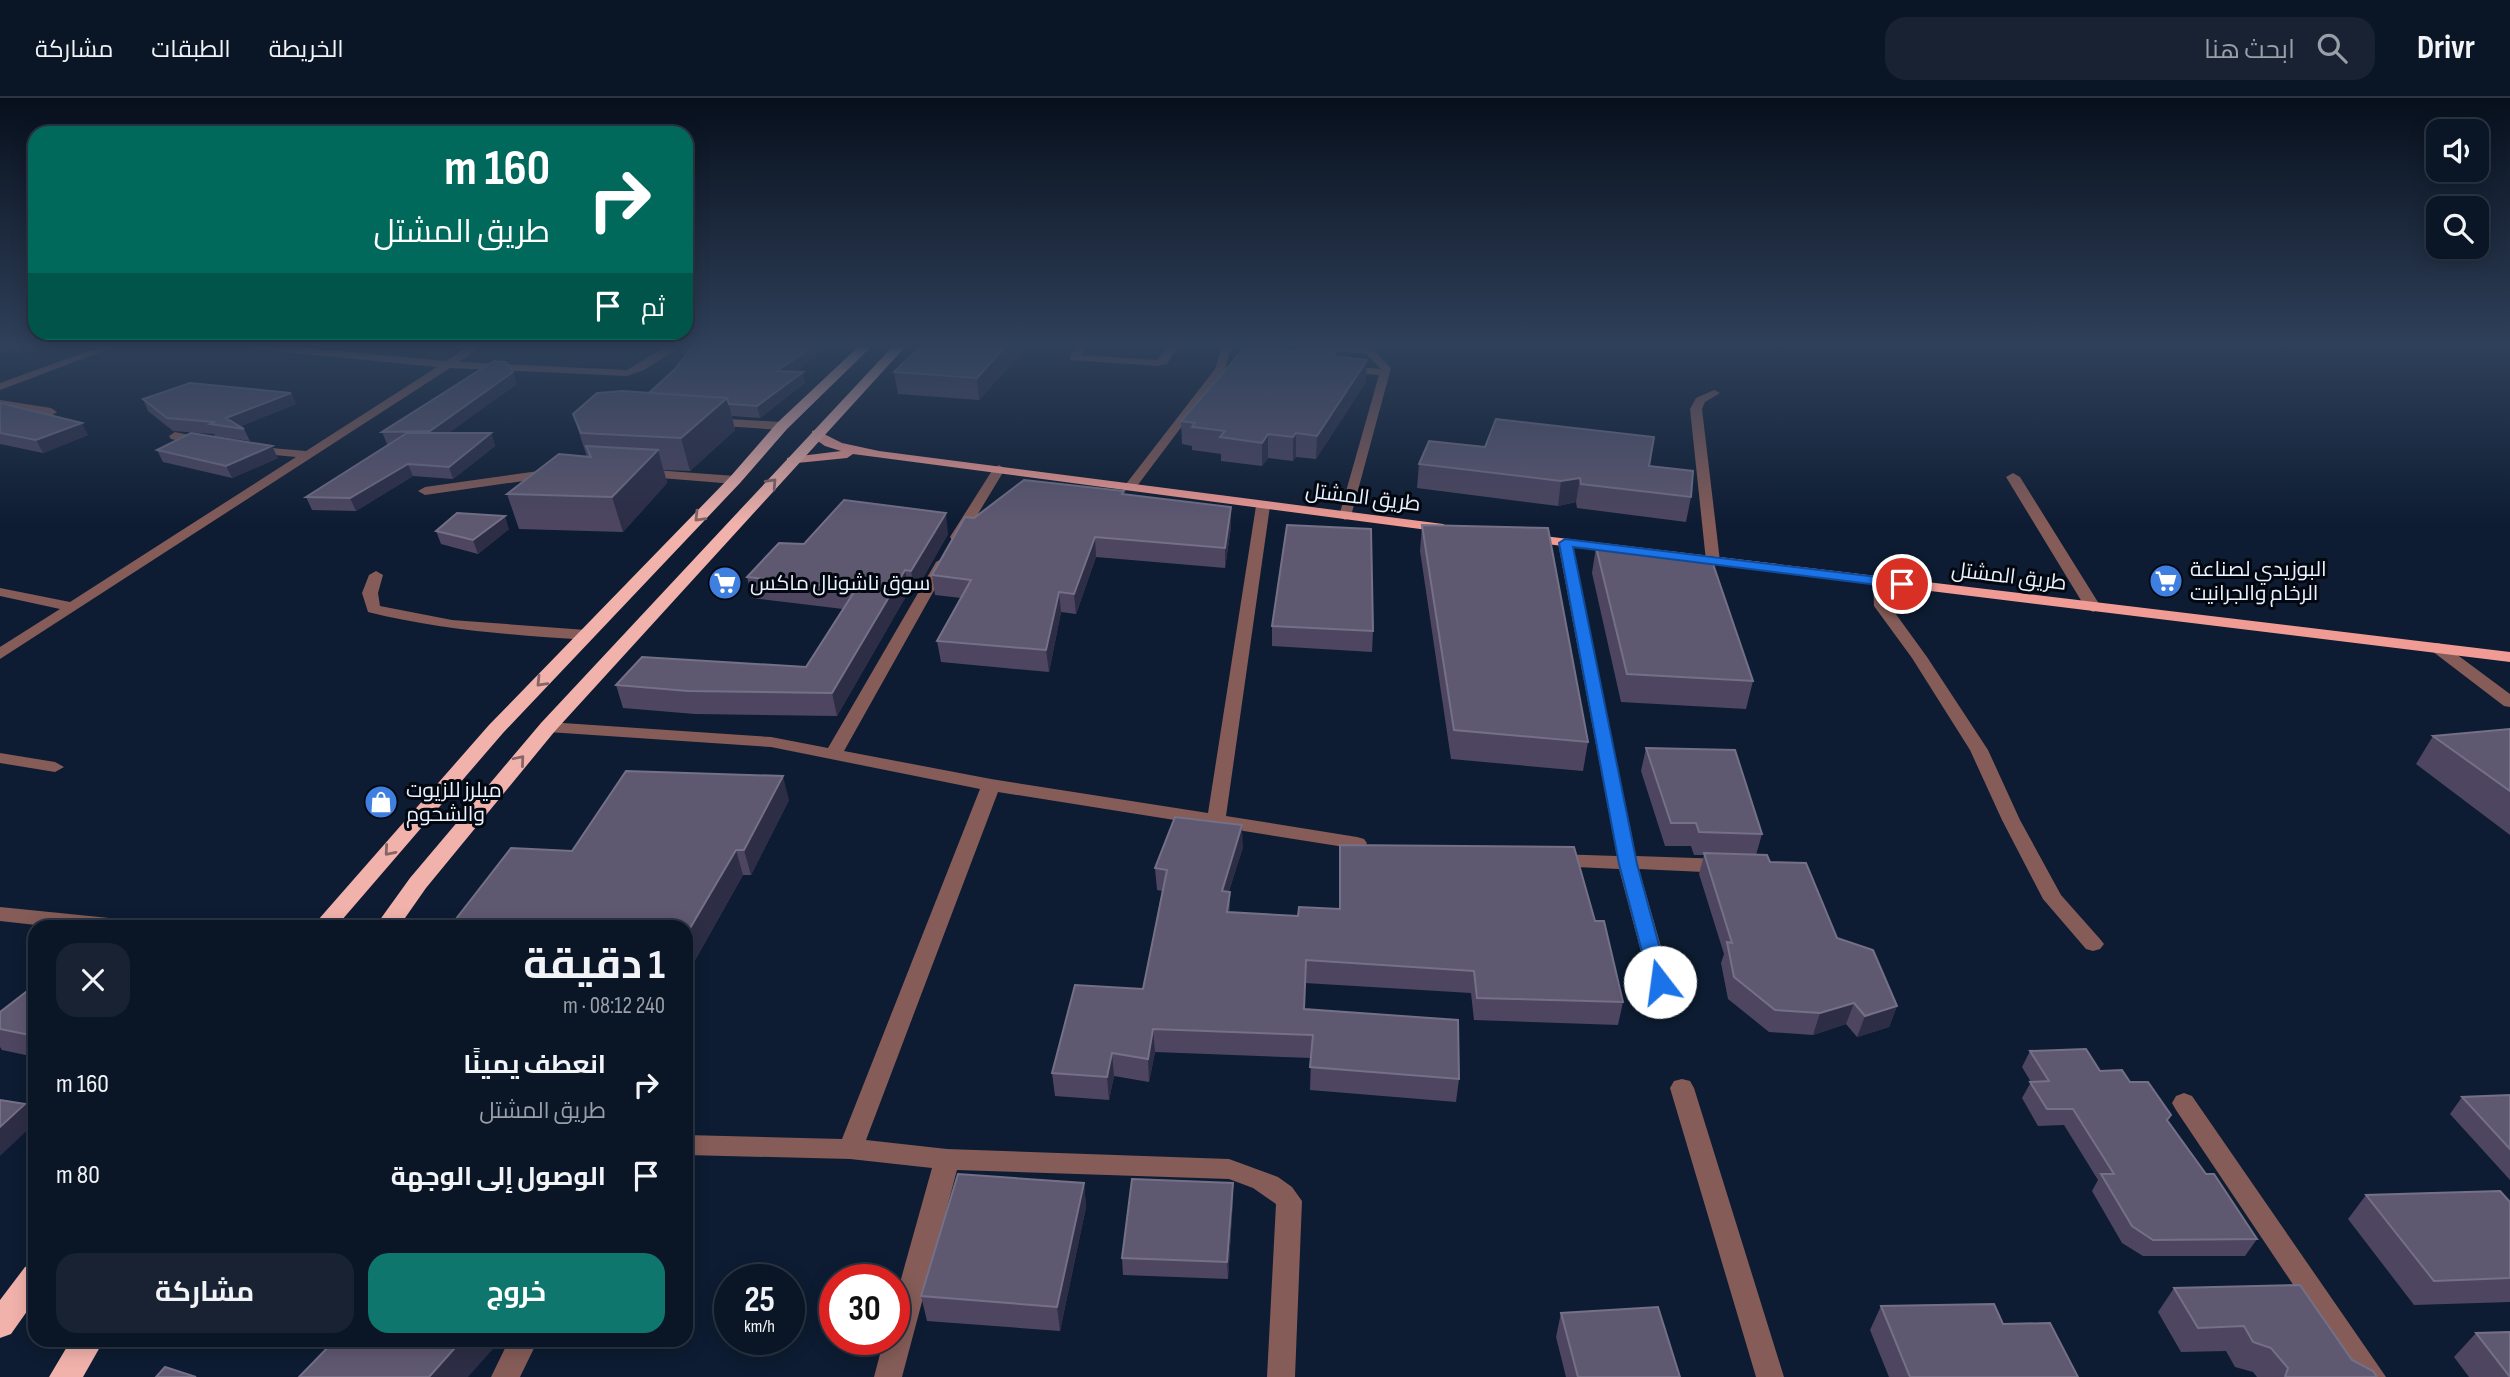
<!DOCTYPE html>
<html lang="ar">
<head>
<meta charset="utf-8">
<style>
  :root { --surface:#0a1526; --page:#182232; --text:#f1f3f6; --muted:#999fa7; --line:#2a3443; --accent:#0f766e }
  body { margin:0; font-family:"Sofia Sans Condensed",Cairo,sans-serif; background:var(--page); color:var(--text); direction:rtl; height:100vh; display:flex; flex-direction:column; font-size:26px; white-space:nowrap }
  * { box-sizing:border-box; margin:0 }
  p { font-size:23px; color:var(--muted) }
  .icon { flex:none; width:38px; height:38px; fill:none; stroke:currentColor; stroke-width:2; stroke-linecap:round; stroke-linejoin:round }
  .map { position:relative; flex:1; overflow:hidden; direction:ltr }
  .side { position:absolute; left:28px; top:822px; width:665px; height:427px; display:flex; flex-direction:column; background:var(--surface); border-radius:21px; box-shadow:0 4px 18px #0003,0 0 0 2px var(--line); direction:rtl }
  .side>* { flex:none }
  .banner { position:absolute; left:28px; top:28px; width:665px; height:214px; border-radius:21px; box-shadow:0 4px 18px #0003,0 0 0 2px var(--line); direction:rtl; background:#00695c; color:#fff; overflow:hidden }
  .fabs { position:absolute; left:2426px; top:21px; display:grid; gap:14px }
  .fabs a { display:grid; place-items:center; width:63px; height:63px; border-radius:14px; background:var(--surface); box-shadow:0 4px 18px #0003,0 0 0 2px var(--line); font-size:35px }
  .speed { position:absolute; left:714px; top:1166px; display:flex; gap:14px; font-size:35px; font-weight:700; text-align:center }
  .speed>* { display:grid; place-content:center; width:91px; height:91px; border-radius:50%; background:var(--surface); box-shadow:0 4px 18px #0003,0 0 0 2px var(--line); line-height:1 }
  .speed small { font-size:18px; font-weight:400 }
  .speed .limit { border:10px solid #d22; background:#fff; color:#111 }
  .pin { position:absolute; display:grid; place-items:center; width:60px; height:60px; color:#fff; margin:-30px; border:4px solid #fff; border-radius:50%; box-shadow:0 2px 7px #0007 }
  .me { position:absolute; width:77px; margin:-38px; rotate:345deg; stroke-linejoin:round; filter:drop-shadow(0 0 5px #0008) }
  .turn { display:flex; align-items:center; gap:24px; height:147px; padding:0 28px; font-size:32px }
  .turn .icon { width:91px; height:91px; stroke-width:2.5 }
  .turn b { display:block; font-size:49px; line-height:60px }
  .then { display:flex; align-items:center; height:66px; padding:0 28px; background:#0003; gap:14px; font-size:26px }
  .round { display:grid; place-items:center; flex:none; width:74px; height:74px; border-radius:21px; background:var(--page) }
  .summary { display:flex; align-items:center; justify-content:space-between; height:119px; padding:0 28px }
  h1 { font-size:42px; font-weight:700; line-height:52px }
  .action { display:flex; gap:14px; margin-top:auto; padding:14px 28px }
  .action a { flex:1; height:80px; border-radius:21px; background:var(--accent); color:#fff; font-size:28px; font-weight:700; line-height:80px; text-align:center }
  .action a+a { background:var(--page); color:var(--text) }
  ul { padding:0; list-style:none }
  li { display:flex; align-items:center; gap:21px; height:91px; padding:0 28px }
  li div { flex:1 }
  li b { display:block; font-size:26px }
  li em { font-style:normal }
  header { display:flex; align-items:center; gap:42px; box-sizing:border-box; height:98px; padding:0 35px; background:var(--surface); border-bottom:2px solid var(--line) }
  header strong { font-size:33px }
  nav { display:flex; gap:38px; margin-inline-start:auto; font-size:24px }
  .search { width:490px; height:63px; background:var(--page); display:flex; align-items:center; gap:18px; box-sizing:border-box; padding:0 24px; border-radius:21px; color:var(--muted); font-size:26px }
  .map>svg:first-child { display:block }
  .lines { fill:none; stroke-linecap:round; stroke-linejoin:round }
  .service { fill:#855c58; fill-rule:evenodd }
  .minor { fill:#855c58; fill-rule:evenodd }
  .tertiary { fill:#855c58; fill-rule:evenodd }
  .primary { fill:#f09b94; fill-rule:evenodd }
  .trunk { fill:#f2b2ac; fill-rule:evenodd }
  .wall { fill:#4e4660 }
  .shaded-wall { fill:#2d2d46 }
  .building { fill:#5f5871; stroke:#747087; stroke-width:2 }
  .oneway { stroke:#866566 }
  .route { fill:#1a73e8; stroke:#114b97; stroke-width:2 }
  .labels { text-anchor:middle; stroke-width:6; stroke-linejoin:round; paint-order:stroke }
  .street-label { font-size:21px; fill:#eaf2ff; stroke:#030710 }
  .poi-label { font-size:21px; fill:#eaf2ff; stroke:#030710; text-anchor:start }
</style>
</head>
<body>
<header>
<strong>Drivr</strong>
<div class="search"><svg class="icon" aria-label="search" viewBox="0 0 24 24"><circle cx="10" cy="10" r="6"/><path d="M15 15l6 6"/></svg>ابحث هنا</div>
<nav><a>الخريطة</a><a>الطبقات</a><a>مشاركة</a></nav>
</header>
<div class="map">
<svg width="2510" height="1279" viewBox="0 0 2510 1279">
  <rect width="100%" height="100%" fill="#0d1c32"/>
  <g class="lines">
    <!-- service -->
    <path class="service" d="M1077,248H1087L1081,257L1158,262L1168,248H1178L1167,266L1158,268L1071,262L1069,260Z
      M1222,248H1232L1225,271L1134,392H1126V386L1215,271Z
      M1306,248L1372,251L1391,270L1351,418L1345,422L1339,418L1379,277L1345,274L1340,271L1345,268L1381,271L1366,256L1311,251Z"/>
    <!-- minor -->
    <path class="minor" d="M0,248H17L0,255Z
      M102,248H117L0,292V285Z
      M247,248H287L446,263L469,248H482L459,264L627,272L666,248H682L644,272L627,278L450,270L0,561V549L60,511L0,498V490L70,504L296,359L253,355L249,354V348L306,353L437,269L252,251Z
      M1714,292L1720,295L1705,304L1702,311L1720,463L1713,467L1706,463L1690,311L1696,300Z
      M0,302L51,310L57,314L51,318L0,310Z
      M712,320L782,324L788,328L782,332L708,327V321Z
      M175,334L208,341L210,344L204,348L171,341L169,338Z
      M999,367L1005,371L964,439L957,443L952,442L950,439L993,371Z
      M553,371L558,372V378L425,397L418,393L425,389Z
      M641,371L735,378L742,382L735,386L636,378V372Z
      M2013,375L2020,379L2101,509L2098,512L2093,514L2085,509L2006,379Z
      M1263,404L1270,408L1226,718L1357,739L1364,741L1367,745L1364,749L1357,751L998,694L866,1042L947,1051L1229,1061L1278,1079L1292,1089L1302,1103L1295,1279H1267L1276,1106L1253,1090L1229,1081L957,1072L902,1279H874L884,1241H894V1206L932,1070L850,1061L686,1057V1037L842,1041L980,691L771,649L548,634L539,629L548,624L771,639L828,650L936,464L943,460L950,464L844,653L991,681L1208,715L1256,408Z
      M1565,441L1572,445L1636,758L1725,761L1732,763L1735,768L1732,773L1725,775L1639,771L1671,884L1668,890L1660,892L1652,890L1649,884L1619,771L1554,768L1547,767L1544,762L1547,757L1554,756L1617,758L1558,445Z
      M376,473L383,477L378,495L380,508L452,522L586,532L594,537L586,542C512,537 440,532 368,514L362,495L369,477Z
      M1880,479L1887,483L1890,508L1927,559L1988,652L2020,722L2061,797L2100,841L2104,846L2100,851L2093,853L2086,851L2043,801L2002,722L1970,652L1912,560L1874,508L1873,483Z
      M2438,545L2444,547L2510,596V609L2504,608L2432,553L2430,550L2432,547Z
      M0,655L55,664L64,669L55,674L0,665Z
      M1682,981L1690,983L1694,990L1784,1279H1756L1670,990L1674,983Z
      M2184,995L2192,998L2386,1279H2355L2176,1012L2172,1005L2176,998Z
      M509,1242H538L520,1279H491Z"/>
    <!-- tertiary -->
    <path class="tertiary" d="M0,809L139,823L146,825L149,830H63L0,823Z"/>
    <!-- primary -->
    <path class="primary" d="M816,332L842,345L879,353L1443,426L1450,430L1443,434L853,356L847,360L787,366V360L792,359L841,353L825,348L812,339V333Z
      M1527,436L2510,554V564L1522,443L1520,440Z"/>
    <!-- trunk -->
    <path class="trunk" d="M859,248H872L787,331L740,385L503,635L335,830H311L489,627L730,379L777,325Z
      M893,248H906L555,633L426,790L398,830H374L410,780L541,625Z
      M35,1165V1202L11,1236L0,1240V1202L25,1169Z
      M71,1242H104L83,1279H49Z"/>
  </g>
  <!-- wall -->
  <path class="wall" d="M693,248H831L795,273L805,285L760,320L732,318L735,332L690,373L664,372L667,385L623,434L519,431L507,396L587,359L573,316L649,295L675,271Z
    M921,248H1028L979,302L898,296L894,274Z
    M1295,253H1336V259L1366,284L1316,361L1296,359L1293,363L1268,360L1262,368L1221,363V356L1192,352V348L1182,346L1181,323Z
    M517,286L448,335H491L495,348L453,381L413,378L356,413L312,412L306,399L390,346H387L382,334Z
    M291,295L296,306L241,328L244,331L250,343L215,338L214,336L173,333L148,313L143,301Z
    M0,305L88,337L43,355L0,346Z
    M157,352L278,360L232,380L163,364Z
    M1419,366L1649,368L1691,399L1686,424L1577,410L1576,404L1558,408L1417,390Z
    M1124,396L1231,409V429L1225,470L1096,459L1076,516L1061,514L1049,574L941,564L937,543L961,500L935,497L932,477L974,420Z
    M1422,427L1588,644L1583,673L1451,661L1420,453Z
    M509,431L478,456L441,446L436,433Z
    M948,436L915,494L909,493L837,618L695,616L623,610L616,587L806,569L843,511L752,500L747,479Z
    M1596,449L1753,583L1746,611L1621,604L1592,475Z
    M1272,528L1373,533L1372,554L1272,548Z
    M2510,631V737L2416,666L2433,638Z
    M1646,650L1762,736L1756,757L1770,764L1897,908L1889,929L1857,939L1846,926L1813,937L1769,934L1728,901L1721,865L1724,856L1699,776L1704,757H1694L1691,748H1665L1641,673Z
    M789,702L751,777H743L694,864H690L686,870V830H453L452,826L572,753Z
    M1340,747L1595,823L1623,904L1618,927L1474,922L1471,895L1305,885L1304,911L1459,981L1456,1004L1310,992L1311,960L1155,954L1149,984L1114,978L1109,1002L1055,998L1052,975L1143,891L1162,793L1157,792L1155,770L1243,749L1229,793L1230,794V814L1298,818L1339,811Z
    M35,887V959L2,952L0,949V914Z
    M2030,953L2100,973L2130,984L2168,1023L2206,1076L2257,1141L2245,1158H2143L2122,1145L2092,1093L2098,1082L2064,1027L2038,1028L2022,1000L2031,984L2022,969Z
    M2510,997V1082L2450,1016L2462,999Z
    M1084,1085L1086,1109L1060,1233L927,1223L921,1198Z
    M1233,1085V1102L1228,1181L1123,1177L1122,1160Z
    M2366,1097L2510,1104V1204L2414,1207L2348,1121Z
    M2174,1190L2352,1262L2377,1279H2257L2253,1274L2235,1269L2226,1253L2181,1254L2158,1214Z
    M1881,1208L2003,1226L2078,1279H1889L1870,1232Z
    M1561,1215L1680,1279H1566L1556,1239Z
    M2476,1235L2510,1279H2469L2454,1259Z"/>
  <!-- shaded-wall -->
  <path class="shaded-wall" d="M813,248H831L780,285L777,273Z
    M1006,248H1028L979,302L977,280Z
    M1367,262L1366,284L1316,361L1317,338Z
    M513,274L517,286L435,345L430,333Z
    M803,274L805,285L760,320L757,308Z
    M291,295L296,306L237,330L226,320Z
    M727,300L735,332L690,373L681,340Z
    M82,325L88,337L43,355L36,342Z
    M491,335L495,348L453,381L449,369Z
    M1296,335V359L1293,363V339Z
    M1268,336V360L1262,368V345Z
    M272,348L278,360L232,380L226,368Z
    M658,352L667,385L623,434L612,399Z
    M408,366L413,378L356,413L350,400Z
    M1580,380L1576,404L1558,408L1561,383Z
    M1231,409V429L1225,470V450Z
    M946,415L948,436L915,494L911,473Z
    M505,418L509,431L478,456L473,442Z
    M1095,439L1096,459L1076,516L1074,496Z
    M905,472L909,493L837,618L832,595Z
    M1059,494L1061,514L1049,574L1046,552Z
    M783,678L789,702L751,777L744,752Z
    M1242,727L1243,749L1222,815V793Z
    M736,752L743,777L694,864L686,841V837Z
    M1230,794V816L1227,814Z
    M686,851L690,864L686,870Z
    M1854,905L1846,926L1813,937L1820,915Z
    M1897,908L1889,929L1857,939L1865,918Z
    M1153,931L1155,954L1149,984L1148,961Z
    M1112,955L1114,978L1109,1002L1107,979Z
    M25,1006L35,1018V1025L0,1058V1029Z
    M1084,1085L1086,1109L1060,1233L1057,1209Z
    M1233,1085V1102L1228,1181L1227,1164Z
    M462,1242H501L468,1279H429Z"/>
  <!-- building -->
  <path class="building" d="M693,248H813L777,273L803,274L757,308L729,306L727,300L649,295L675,271Z
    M921,248H1006L977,280L894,274Z
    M1246,248L1295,253L1298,249L1336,253L1332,258L1367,262L1317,338L1296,335L1293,339L1268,336L1262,345L1220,339L1225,333L1192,329L1195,325L1181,323Z
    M494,263L506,264L513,274L430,333L382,334Z
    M190,285L291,295L226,320L244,331L210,326L214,324L167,320L143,301Z
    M623,293L727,300L681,340L581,335L573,316L597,295Z
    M0,305L82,325L36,342L0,335Z
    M1496,321L1654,339L1649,368L1693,373L1691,399L1581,386L1580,380L1561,383L1419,366L1429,343L1485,349Z
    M191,335L272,348L226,368L157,352Z
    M407,335H491L449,369L408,366L350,400L306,399Z
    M586,348L658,352L612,399L507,396L559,356L591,359Z
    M1024,382L1124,393L1122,396L1231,409L1225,450L1095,439L1074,496L1059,494L1046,552L937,543L971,482L932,477L965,419L974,420Z
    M844,402L946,415L911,473L905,472L832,595L688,593L616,587L642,559L806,569L856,491L747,479L779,445L804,446Z
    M457,415L505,418L473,442L436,433Z
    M1287,427L1371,431L1373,533L1272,528Z
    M1422,427L1548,430L1588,644L1454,632Z
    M1596,449L1713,466L1753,583L1627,576Z
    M2510,631V693L2433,638Z
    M1646,650L1735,652L1762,736L1699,734L1696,725H1671Z
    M626,673L783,678L744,752H736L686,837V830H500L501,828L452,826L511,750L572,753Z
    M1175,719L1242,727L1222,793L1230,794L1227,814L1298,818L1299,809L1340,811V747L1574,749L1595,823H1604L1623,904L1477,900L1474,873L1306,862L1304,911L1458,922L1459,981L1310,969L1313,937L1153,931L1148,961L1112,955L1107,979L1052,975L1075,887L1143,891L1167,772L1155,770Z
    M1704,755L1767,757L1770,764L1806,765L1837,840L1873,852L1897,908L1865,918L1854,905L1820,915L1775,912L1734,879L1727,844L1732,845Z
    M35,887V938L0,931V914Z
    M2086,951L2100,973L2122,972L2130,984H2148L2171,1017L2167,1022L2206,1076H2214L2257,1141L2153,1142L2132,1128L2101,1076H2114L2073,1011H2047L2030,984L2049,983L2030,953Z
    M2510,997V1051L2462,999Z
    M0,1002L25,1006L0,1029Z
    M958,1076L1084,1085L1057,1209L921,1198Z
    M1132,1081L1233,1085L1227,1164L1122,1160Z
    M2500,1093L2510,1104V1180L2434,1183L2366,1097Z
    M2300,1187L2352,1262L2373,1273L2377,1279H2285L2288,1270L2271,1250L2253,1244L2244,1228L2198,1230L2174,1190Z
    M1994,1206L2003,1226L2050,1225L2078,1279H1910L1881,1208Z
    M1658,1209L1680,1279H1578L1561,1215Z
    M2510,1234V1279L2476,1235Z
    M335,1242H462L429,1279H299Z
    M165,1269L196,1279H156Z"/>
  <!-- one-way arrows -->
  <defs><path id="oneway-chevron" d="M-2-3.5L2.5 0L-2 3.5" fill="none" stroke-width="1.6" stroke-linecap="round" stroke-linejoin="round" transform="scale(1.75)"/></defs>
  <g class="oneway">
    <use href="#oneway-chevron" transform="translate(772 385) rotate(-47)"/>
    <use href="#oneway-chevron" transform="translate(699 419) rotate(134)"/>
    <use href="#oneway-chevron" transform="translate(541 584) rotate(134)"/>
    <use href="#oneway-chevron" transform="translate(520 662) rotate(-50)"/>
    <use href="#oneway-chevron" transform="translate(389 753) rotate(131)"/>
  </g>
  <!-- sky -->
  <linearGradient id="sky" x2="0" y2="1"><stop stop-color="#070f1c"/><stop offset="0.58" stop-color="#2f405a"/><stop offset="1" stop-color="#2f405a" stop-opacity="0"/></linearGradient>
  <rect width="2510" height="427" fill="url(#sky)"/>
  <!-- route -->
  <path class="route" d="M1565,441L1902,482L1908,486L1902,490L1573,449L1637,766L1669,884L1667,889L1660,891L1653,889L1650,884L1619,766L1559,445Z"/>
  <!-- icons -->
  <defs>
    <symbol id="supermarket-disc" viewBox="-11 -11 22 22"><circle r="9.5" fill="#3f7fe0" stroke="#030710"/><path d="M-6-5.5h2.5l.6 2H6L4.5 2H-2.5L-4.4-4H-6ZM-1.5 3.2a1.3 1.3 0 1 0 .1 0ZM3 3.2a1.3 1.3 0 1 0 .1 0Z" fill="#fff"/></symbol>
    <symbol id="shop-disc" viewBox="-11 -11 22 22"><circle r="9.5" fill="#3f7fe0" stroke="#030710"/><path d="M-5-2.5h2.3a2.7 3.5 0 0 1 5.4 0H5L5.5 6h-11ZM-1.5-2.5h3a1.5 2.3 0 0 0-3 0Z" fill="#fff"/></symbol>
  </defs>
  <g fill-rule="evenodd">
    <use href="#supermarket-disc" x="2147" y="464" width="38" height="38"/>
    <use href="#supermarket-disc" x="706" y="466" width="38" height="38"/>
    <use href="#shop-disc" x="362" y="685" width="38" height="38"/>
  </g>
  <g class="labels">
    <!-- street labels -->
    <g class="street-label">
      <text transform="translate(1363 399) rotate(7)" y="7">طريق المشتل</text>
      <text transform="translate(2009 478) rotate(7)" y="7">طريق المشتل</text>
    </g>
    <!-- poi labels -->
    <g class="poi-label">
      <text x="2190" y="478">البوزيدي لصناعة<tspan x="2190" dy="24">الرخام والجرانيت</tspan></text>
      <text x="750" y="492">سوق ناشونال ماكس</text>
      <text x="406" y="699">ميلرز للزيوت<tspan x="406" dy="24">والشحوم</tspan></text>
    </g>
  </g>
</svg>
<div class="fabs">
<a><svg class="icon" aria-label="sound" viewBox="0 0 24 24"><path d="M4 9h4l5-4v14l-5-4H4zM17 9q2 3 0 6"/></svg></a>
<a><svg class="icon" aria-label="search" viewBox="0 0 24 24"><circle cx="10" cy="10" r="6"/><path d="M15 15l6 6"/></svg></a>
</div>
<div class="speed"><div>25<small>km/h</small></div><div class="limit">30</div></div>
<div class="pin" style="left:1902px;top:486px;background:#d93025"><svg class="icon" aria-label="arrive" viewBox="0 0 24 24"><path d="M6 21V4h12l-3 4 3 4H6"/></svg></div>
<svg class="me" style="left:1660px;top:884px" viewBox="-20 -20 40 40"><circle r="19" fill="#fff"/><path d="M0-13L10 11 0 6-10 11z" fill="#1a73e8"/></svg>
<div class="banner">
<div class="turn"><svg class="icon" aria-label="right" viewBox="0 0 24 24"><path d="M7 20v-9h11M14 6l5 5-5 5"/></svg><div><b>160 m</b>طريق المشتل</div></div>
<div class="then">ثم<svg class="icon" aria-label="arrive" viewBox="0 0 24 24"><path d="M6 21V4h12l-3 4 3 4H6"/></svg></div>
</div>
<section class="side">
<div class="summary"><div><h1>1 دقيقة</h1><p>240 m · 08:12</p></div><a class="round"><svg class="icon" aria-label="close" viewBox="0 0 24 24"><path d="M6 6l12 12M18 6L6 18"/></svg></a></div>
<ul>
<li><svg class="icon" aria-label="right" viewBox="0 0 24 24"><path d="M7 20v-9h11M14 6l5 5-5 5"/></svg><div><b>انعطف يمينًا</b><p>طريق المشتل</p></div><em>160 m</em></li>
<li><svg class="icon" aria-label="arrive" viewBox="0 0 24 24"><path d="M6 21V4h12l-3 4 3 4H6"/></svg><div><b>الوصول إلى الوجهة</b></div><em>80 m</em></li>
</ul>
<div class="action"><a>خروج</a><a>مشاركة</a></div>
</section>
</div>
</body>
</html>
